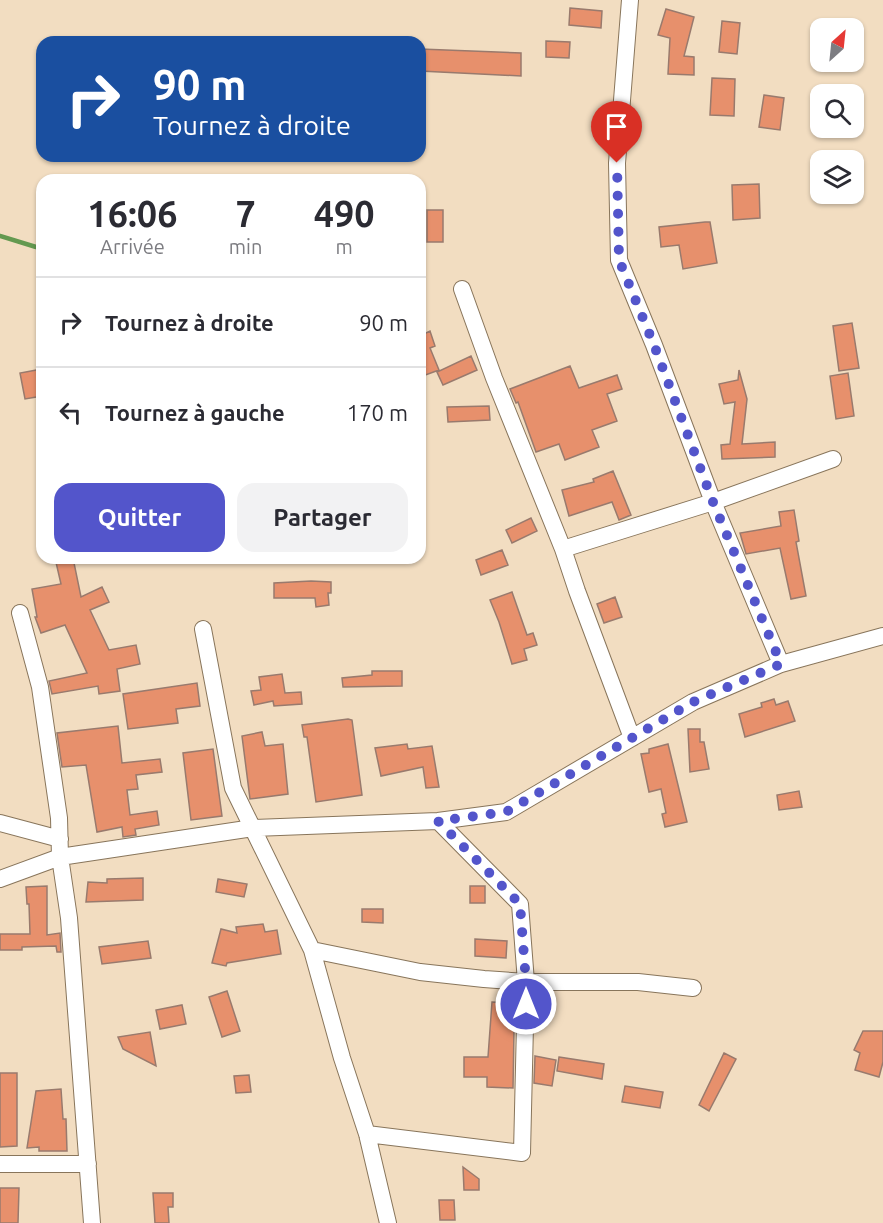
<!DOCTYPE html>
<html lang="fr">
<head>
<meta charset="utf-8">
<style>
  :root { --surface:#fff; --page:#f2f2f3; --text:#2b2b33; --muted:#7c7c81; --line:#e1e1e2; --accent:#5355cb }
  body { margin:0; font-family:Ubuntu,sans-serif; background:var(--page); color:var(--text); height:100vh; display:flex; flex-direction:column; font-size:22px; white-space:nowrap }
  * { box-sizing:border-box; margin:0 }
  p { font-size:20px; color:var(--muted) }
  .icon { flex:none; width:33px; height:33px; fill:none; stroke:currentColor; stroke-width:2; stroke-linecap:round; stroke-linejoin:round }
  .map { position:relative; flex:1; overflow:hidden }
  .sheet { position:absolute; left:36px; top:174px; width:390px; height:390px; display:flex; flex-direction:column; background:var(--surface); border-radius:18px; box-shadow:0 2px 4px #0004 }
  .sheet>* { flex:none }
  .top-card { position:absolute; left:36px; top:36px; width:390px; height:126px; border-radius:18px; box-shadow:0 2px 4px #0004; background:#1a4fa0; color:#fff; overflow:hidden }
  .needle { width:39px; rotate:27deg }
  .controls { position:absolute; left:810px; top:18px; display:grid; gap:12px }
  .controls a { display:grid; place-items:center; width:54px; height:54px; border-radius:12px; background:var(--surface); box-shadow:0 2px 4px #0004; font-size:30px }
  .pin { position:absolute; display:grid; place-items:center; width:51px; height:51px; color:#fff; margin:-62px -26px; border-radius:50% 50% 50% 0; rotate:-45deg; box-shadow:0 0 6px #0007 }
  .pin .icon { rotate:45deg }
  .me { position:absolute; width:66px; margin:-33px; rotate:0deg; stroke-linejoin:round; filter:drop-shadow(0 0 4px #0008) }
  .turn { display:flex; align-items:center; gap:21px; height:126px; padding:0 18px; font-size:27px }
  .turn .icon { width:78px; height:78px; stroke-width:2.5 }
  .turn b { display:block; font-size:42px; line-height:51px }
  .eta { display:flex; justify-content:space-evenly; align-items:center; height:102px; text-align:center }
  .eta b { font-size:36px; font-weight:600; line-height:42px }
  .button { display:flex; gap:12px; margin-top:auto; padding:12px 18px }
  .button a { flex:1; height:69px; border-radius:18px; background:var(--accent); color:#fff; font-size:24px; font-weight:600; line-height:69px; text-align:center }
  .button a+a { background:var(--page); color:var(--text) }
  ul { padding:0; list-style:none }
  li { display:flex; align-items:center; gap:18px; height:90px; padding:0 18px; border-top:2px solid var(--line) }
  li div { flex:1 }
  li b { display:block; font-size:22px }
  li em { font-style:normal }
  .map>svg:first-child { display:block }
  .lines { fill:none; stroke-linecap:round; stroke-linejoin:round }
  .stream { stroke:#649950; stroke-width:4.5 }
  .building { fill:#e7906c; stroke:#997a6d; stroke-width:1.5 }
  .minor-casing { stroke:#88755b; stroke-width:18 }
  .minor { stroke:#fff; stroke-width:16 }
  .route { stroke:#5355cb; stroke-width:10; stroke-dasharray:0 18 }
</style>
</head>
<body>
<div class="map">
<svg width="883" height="1223" viewBox="0 0 883 1223">
  <rect width="100%" height="100%" fill="#f2ddc1"/>
  <g class="lines">
    <!-- stream -->
    <path class="stream" d="M0,236L36,247L42,246"/>
  </g>
  <!-- building -->
  <path class="building" d="M570,8L602,11L601,28L569,25Z
    M666,9L694,17L684,56L694,57V75L668,74L670,38L658,35Z
    M722,21L740,23L737,54L719,52Z
    M546,41L570,42L569,58L546,57Z
    M420,49L521,53V76L420,71Z
    M712,78L735,79L734,116L710,115Z
    M764,95L784,98L780,130L759,127Z
    M759,184L760,218L733,220L732,185Z
    M427,210H443V242H427Z
    M705,222H710L717,263L683,269L679,245L661,247L659,227Z
    M852,323L859,368L839,371L833,326Z
    M420,326L424,334L430,331L435,346L430,348L439,370L420,377Z
    M471,356L477,370L443,385L437,372Z
    M570,366L579,388L617,375L622,389L607,394L617,421L592,430L599,447L565,460L559,444L536,452L518,402L516,403L510,389Z
    M42,369V396L25,399L20,373Z
    M739,370L747,399L742,444L775,442V457L722,459L721,445L730,444L735,402L724,404L719,384L738,380Z
    M848,373L854,416L836,419L830,376Z
    M489,406L490,420L448,422L447,407Z
    M613,471L631,515L619,520L612,502L569,516L562,490L594,482L593,479Z
    M794,510L799,541L796,542L806,596L791,599L780,548L746,554L740,533L781,526L779,512Z
    M531,518L537,531L512,543L506,530Z
    M502,550L508,565L481,575L476,560Z
    M55,558H73L81,597L102,587L109,602L90,610L109,650L136,645L140,664L117,669L120,691L99,694L98,686L52,694L49,681L87,673L65,625L41,633L35,617H37L32,589L61,584Z
    M311,581L331,582V593H328L329,605L316,607L315,598H274V583Z
    M512,592L527,635L533,633L537,645L524,649L527,660L512,664L499,622L490,600Z
    M615,597L622,617L604,623L597,604Z
    M372,671H402V686L343,687L342,678L372,675Z
    M282,674L285,693L301,692L302,704L274,706L273,701L254,705L251,691L261,690L259,677Z
    M197,683L200,706L176,709L178,723L128,729L123,694Z
    M774,699L776,705L788,701L795,721L745,737L739,714L762,707L761,703Z
    M348,719L352,720L362,795L316,802L307,737H304L302,725Z
    M118,726L122,763L160,759L162,772L136,775L138,789L127,790L130,815L157,811L159,825L135,829L136,835L123,837L122,827L97,832L86,765L62,767L57,733Z
    M688,729H700V742H704L709,769L690,772Z
    M262,732L265,746L283,744L288,794L250,799L242,736Z
    M407,744L408,749L432,746L439,787L426,788L423,767L381,776L375,748Z
    M668,744L687,822L665,827L662,814L666,813L661,789L649,792L641,754L649,753V749Z
    M213,749L222,816L191,820L183,753Z
    M799,791L802,807L779,810L777,795Z
    M143,878V900L86,902L88,882L107,883V879Z
    M218,879L247,884L244,897L216,892Z
    M47,886V935L60,933L61,952H57L56,946L22,947V950H0V934H30L29,904H27L26,887Z
    M470,886H485V903H470Z
    M362,909H383V923L362,922Z
    M263,924L265,932L277,930L281,954L227,963L226,966L212,963L221,929L237,933L236,927Z
    M475,939L507,941L506,958L475,956Z
    M148,941L151,958L102,964L99,947Z
    M227,991L240,1031L222,1037L209,997Z
    M492,1002L512,1003L510,1029L514,1030L513,1088L487,1087V1077H464V1057H488Z
    M182,1005L186,1024L160,1029L156,1010Z
    M863,1031H883V1062L879,1077L855,1070L860,1053L854,1050Z
    M150,1032L156,1066L123,1049L118,1037Z
    M724,1053L736,1059L709,1111L699,1105Z
    M535,1056L556,1060L552,1086L534,1083Z
    M559,1057L604,1064L602,1079L557,1071Z
    M0,1073H17V1146L0,1147Z
    M249,1075L251,1092L236,1093L234,1076Z
    M625,1086L663,1092L660,1108L622,1102Z
    M61,1089L63,1119H66L67,1151H39V1147L27,1148L36,1091Z
    M463,1167L479,1179V1190H464Z
    M0,1188H19L18,1223H0Z
    M153,1193H173V1207H168L169,1223H155Z
    M439,1200H454L455,1220H440Z"/>
  <g class="lines">
    <defs>
      <path id="minor" d="M630,0L617,163L619,260L654,345L713,502L781,664
        M462,289L494,378L563,549L577,591L632,738
        M563,549L713,502L833,459
        M20,613L40,687L59,818L60,857L69,918L92,1223
        M203,629L233,788L312,950L342,1058L367,1134L388,1223
        M0,823L60,839
        M0,879L60,857L253,828L438,821L506,812L693,702L781,664L883,636
        M312,950L420,972L484,979L526,982H638L693,988
        M367,1134L522,1153L526,982L520,904L438,821
        M0,1164H88"/>
    </defs>
    <!-- minor casing -->
    <use href="#minor" class="minor-casing"/>
    <!-- minor -->
    <use href="#minor" class="minor"/>
  </g>
  <g class="lines">
    <!-- route -->
    <path class="route" d="M526,1004V982L520,904L438,821L506,812L693,702L781,664L713,502L654,345L619,260L617,163"/>
  </g>
</svg>
<div class="controls">
<a><svg class="needle" viewBox="-14 -14 28 28"><path d="M0-13l5 13h-10z" fill="#e53935"/><path d="M0 13l5-13h-10z" fill="#7c7c81"/></svg></a>
<a><svg class="icon" aria-label="search" viewBox="0 0 24 24"><circle cx="10" cy="10" r="6"/><path d="M15 15l6 6"/></svg></a>
<a><svg class="icon" aria-label="layers" viewBox="0 0 24 24"><path d="M12 4l9 5-9 5-9-5zM3 14l9 5 9-5"/></svg></a>
</div>
<div class="pin" style="left:617px;top:163px;background:#d93025"><svg class="icon" aria-label="arrive" viewBox="0 0 24 24"><path d="M6 21V4h12l-3 4 3 4H6"/></svg></div>
<svg class="me" style="left:526px;top:1004px" viewBox="-20 -20 40 40"><circle r="17" fill="#5355cb" stroke="#fff" stroke-width="3"/><path d="M0-11L8 9 0 5-8 9z" fill="#fff"/></svg>
<div class="top-card">
<div class="turn"><svg class="icon" aria-label="right" viewBox="0 0 24 24"><path d="M7 20v-9h11M14 6l5 5-5 5"/></svg><div><b>90 m</b>Tournez à droite</div></div>
</div>
<section class="sheet">
<div class="eta">
<div><b>16:06</b><p>Arrivée</p></div>
<div><b>7</b><p>min</p></div>
<div><b>490</b><p>m</p></div>
</div>
<ul>
<li><svg class="icon" aria-label="right" viewBox="0 0 24 24"><path d="M7 20v-9h11M14 6l5 5-5 5"/></svg><div><b>Tournez à droite</b></div><em>90 m</em></li>
<li><svg class="icon" aria-label="left" viewBox="0 0 24 24"><path d="M17 20v-9H6M10 6l-5 5 5 5"/></svg><div><b>Tournez à gauche</b></div><em>170 m</em></li>
</ul>
<div class="button"><a>Quitter</a><a>Partager</a></div>
</section>
</div>
</body>
</html>
